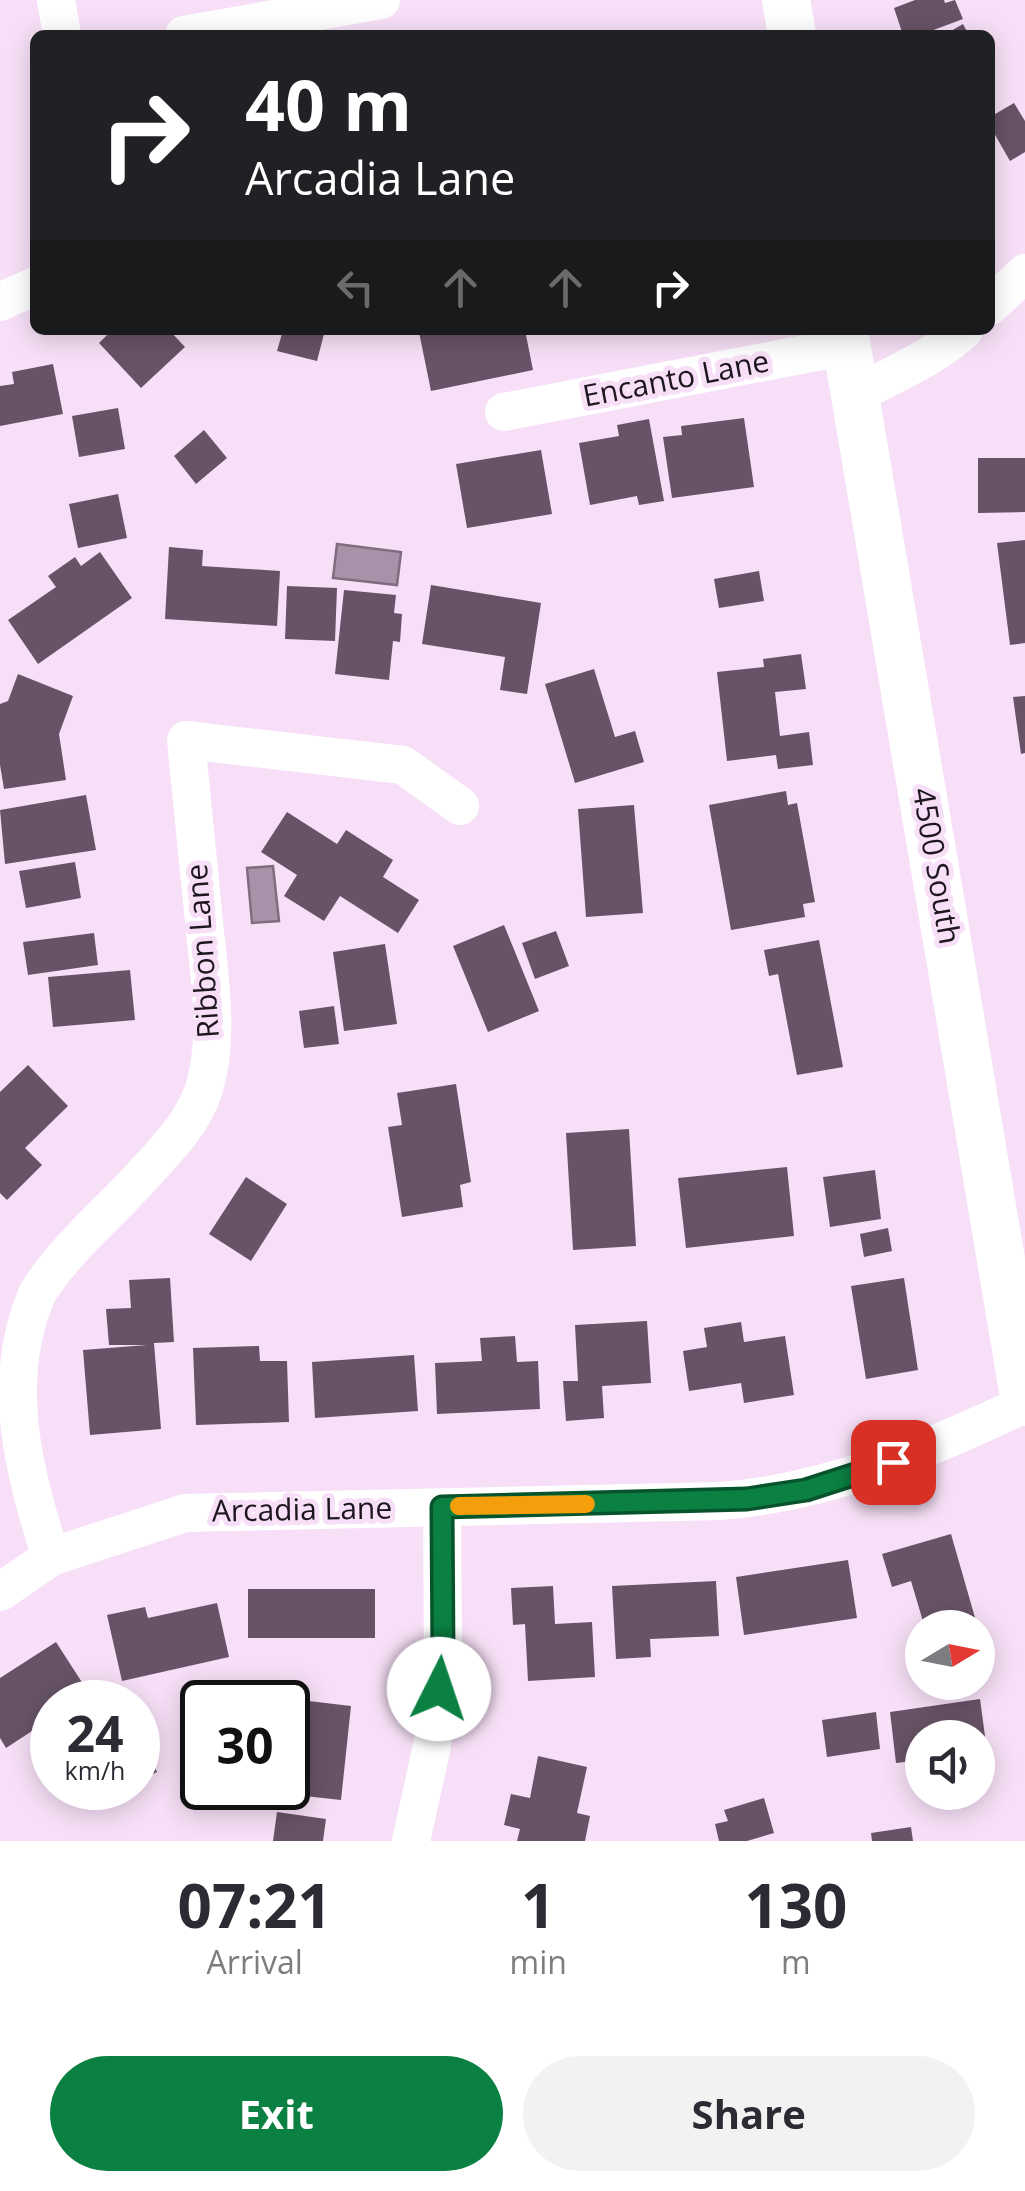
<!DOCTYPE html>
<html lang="en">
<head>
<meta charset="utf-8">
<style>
  :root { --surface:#fff; --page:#f2f2f3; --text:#2b2b33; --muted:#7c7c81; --accent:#0b8043 }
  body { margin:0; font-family:"Open Sans",sans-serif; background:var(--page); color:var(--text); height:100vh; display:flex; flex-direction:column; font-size:38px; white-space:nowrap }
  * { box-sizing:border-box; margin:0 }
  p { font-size:32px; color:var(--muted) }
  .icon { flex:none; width:55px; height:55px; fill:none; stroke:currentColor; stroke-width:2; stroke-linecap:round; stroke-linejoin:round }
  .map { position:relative; height:1841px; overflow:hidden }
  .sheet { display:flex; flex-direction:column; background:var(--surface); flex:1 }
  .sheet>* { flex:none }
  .hud { position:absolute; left:30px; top:30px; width:965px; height:305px; border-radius:15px; box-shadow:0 5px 25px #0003; background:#202124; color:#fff; overflow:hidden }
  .needle { width:65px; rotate:80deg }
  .controls { position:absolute; left:905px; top:1610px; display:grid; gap:20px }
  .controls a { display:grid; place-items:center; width:90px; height:90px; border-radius:50%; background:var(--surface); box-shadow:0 5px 25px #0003; font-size:50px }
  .speed { position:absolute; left:30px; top:1680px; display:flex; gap:20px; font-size:50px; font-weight:700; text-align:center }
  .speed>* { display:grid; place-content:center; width:130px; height:130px; border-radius:50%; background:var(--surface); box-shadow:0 5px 25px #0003; line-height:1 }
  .speed small { font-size:25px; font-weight:400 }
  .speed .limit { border:5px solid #111; border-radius:15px; background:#fff; color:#111 }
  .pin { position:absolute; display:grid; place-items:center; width:85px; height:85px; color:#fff; margin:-42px; border-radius:20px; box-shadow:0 5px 15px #0006 }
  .me { position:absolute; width:110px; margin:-55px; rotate:4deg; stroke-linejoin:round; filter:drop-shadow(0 0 8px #0008) }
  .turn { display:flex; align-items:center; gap:35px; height:210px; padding:0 50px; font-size:45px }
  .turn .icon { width:130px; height:130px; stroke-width:2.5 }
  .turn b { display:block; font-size:70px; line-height:85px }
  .lanes { display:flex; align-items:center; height:95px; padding:0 50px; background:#0003; justify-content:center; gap:50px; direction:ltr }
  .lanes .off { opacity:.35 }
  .eta { display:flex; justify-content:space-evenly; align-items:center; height:170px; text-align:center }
  .eta b { font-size:60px; font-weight:700; line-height:70px }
  .primary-button { display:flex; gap:20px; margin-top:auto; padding:20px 50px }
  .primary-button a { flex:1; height:115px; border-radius:60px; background:var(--accent); color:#fff; font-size:40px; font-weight:700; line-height:115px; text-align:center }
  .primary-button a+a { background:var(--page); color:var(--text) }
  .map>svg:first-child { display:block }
  .water { fill:#a892a9; stroke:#7f6d7f; stroke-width:2.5 }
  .building { fill:#675367 }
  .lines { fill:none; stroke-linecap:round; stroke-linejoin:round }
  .minor { stroke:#fff; stroke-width:38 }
  .major { stroke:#fff; stroke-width:48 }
  .route-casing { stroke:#07532c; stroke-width:25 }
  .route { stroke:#0b8043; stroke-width:18 }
  .slow { stroke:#f59e0b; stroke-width:18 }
  .labels { text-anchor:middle; stroke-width:10; stroke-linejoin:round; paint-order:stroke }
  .street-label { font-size:30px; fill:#1e161e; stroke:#f7e0f7 }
</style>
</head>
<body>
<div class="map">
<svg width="1025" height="1841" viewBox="0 0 1025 1841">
  <rect width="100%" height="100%" fill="#f7e0f7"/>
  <!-- water -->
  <path class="water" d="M337,544L401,552L397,585L333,578Z
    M273,866L279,921L252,923L247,868Z"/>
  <!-- building -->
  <path class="building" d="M915,0H944L945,3L955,0L963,19L920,35H903L894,8Z
    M963,24L969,35H944Z
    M1014,103L1025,121V152L1010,161L990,126V117Z
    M112,330H169L185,347L141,388L99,343Z
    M283,330H325L317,361L277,351Z
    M431,330H525L533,370L431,391L419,332Z
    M53,364L63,414L0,426V386L14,384L12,372Z
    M118,408L125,449L79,457L72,416Z
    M744,418L754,487L672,498L663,437L682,435L681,426Z
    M649,419L664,501L639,505L637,496L590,505L579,443L619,436L617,425Z
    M204,430L227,458L196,484L174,456Z
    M541,450L552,514L467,528L456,464Z
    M978,458H1025V512L978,513Z
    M118,494L127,538L78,548L69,504Z
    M1025,540V643L1010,645L997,543Z
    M169,547L203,550L202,566L280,571L277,626L165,619Z
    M100,552L132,598L38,664L8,620L56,587L48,576L75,557L81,566Z
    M759,571L764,601L719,608L714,579Z
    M431,585L541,603L527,694L500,690L505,657L422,644Z
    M287,586L337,588L335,641L285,639Z
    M344,590L396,595L394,613L402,614L400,642L393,641L389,680L335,674Z
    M801,654L806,689L775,692L780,736L809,732L813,765L778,769L776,755L727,761L717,672L764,667L763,659Z
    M594,669L615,737L635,731L644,762L575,783L545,684Z
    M18,674L73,696L59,734L66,780L4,789L0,765V704L8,701Z
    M1025,696V753L1021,754L1013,697Z
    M786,791L788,805L797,803L815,902L803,904L805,917L731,930L709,805Z
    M86,795L96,850L5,864L0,810Z
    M634,805L643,913L586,917L578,809Z
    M287,812L337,844L346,830L393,860L383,877L419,900L398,933L340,896L324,921L284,896L297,875L261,852Z
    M75,862L81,898L26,908L19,871Z
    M504,925L539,1011L488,1032L453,946Z
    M556,931L569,966L535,979L522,943Z
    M94,933L98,965L28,975L23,942Z
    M819,940L843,1067L797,1075L778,974L769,976L764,950Z
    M385,944L397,1024L344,1031L333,952Z
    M130,970L135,1020L53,1027L48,977Z
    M334,1006L339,1044L304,1048L299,1011Z
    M28,1065L68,1106L25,1148L42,1165L7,1200L0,1193V1092Z
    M456,1084L471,1182L460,1185L463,1207L402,1217L388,1127L402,1125L397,1093Z
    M629,1129L636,1246L573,1250L566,1133Z
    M787,1167L794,1236L686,1248L678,1178Z
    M875,1170L881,1219L830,1227L823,1177Z
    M246,1177L287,1204L251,1261L209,1234Z
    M888,1228L892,1251L864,1257L860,1234Z
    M170,1278L174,1342L154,1343L161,1429L90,1435L83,1350L147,1345H109L106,1309L131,1308L129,1280Z
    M904,1278L918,1370L866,1379L851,1286Z
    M647,1321L651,1383L602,1386L604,1418L566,1421L563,1381H578L575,1325Z
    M741,1322L744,1342L785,1336L794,1395L744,1403L741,1383L689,1391L683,1351L707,1347L704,1328Z
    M515,1336L517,1362L538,1361L540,1409L437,1414L435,1363L482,1361L480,1338Z
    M259,1346L260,1361H287L289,1422L196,1425L193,1348Z
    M414,1355L418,1411L315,1418L312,1362Z
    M951,1534L978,1628H925L911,1581L892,1587L882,1554Z
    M848,1560L857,1618L744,1635L736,1577Z
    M716,1581L719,1636L650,1639L651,1657L616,1659L612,1586Z
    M553,1586L555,1624L592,1622L595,1677L528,1681L525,1624L513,1625L511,1588Z
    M248,1589H375V1638H248Z
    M217,1603L229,1657L122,1681L107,1615L145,1607L148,1618Z
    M56,1642L85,1687L67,1699L70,1702H52V1718L6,1748L0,1738V1678Z
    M980,1699L987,1751L978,1752V1738H922V1760L896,1763L890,1712Z
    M300,1700L351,1706L341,1800L287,1794L290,1762H288V1706L300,1707Z
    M876,1712L880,1749L827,1757L822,1720Z
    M138,1729L157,1772L138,1781Z
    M538,1756L587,1767L577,1813L590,1816L585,1841H517L520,1829L504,1825L511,1794L530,1798Z
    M764,1798L774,1833L747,1841H719L715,1824L728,1821L724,1810Z
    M277,1812L326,1819L323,1841H273Z
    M911,1827L913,1841H872L871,1833Z"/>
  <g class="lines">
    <!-- minor -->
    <path class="minor" d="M56,0L62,35
      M184,35L381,0
      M0,302L35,286
      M990,306L1025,273
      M856,395C892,374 933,359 964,330
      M504,412L847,346
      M51,1557C23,1469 0,1381 37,1294C61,1254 101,1220 133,1186C160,1156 191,1128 204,1089C220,1035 209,976 204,922C198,862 192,801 186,740L403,765L460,806
      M0,1592L51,1557L185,1513L720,1501C829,1493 927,1450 1025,1404
      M411,1841L432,1746L443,1660L442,1507"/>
    <!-- major -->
    <path class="major" d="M786,0L792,35
      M844,330L1025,1402"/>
  </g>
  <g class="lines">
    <defs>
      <path id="route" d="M439,1689L443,1660L442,1507L747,1499L806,1490L893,1462"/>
    </defs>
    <!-- route casing -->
    <use href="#route" class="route-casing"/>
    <!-- route -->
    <use href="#route" class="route"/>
    <!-- slow -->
    <path class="slow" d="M459,1506L586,1504"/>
  </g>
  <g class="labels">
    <!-- street labels -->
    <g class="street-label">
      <text transform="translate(676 379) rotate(-11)" y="10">Encanto Lane</text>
      <text transform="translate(936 866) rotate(80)" y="10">4500 South</text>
      <text transform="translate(203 951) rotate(-94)" y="10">Ribbon Lane</text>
      <text transform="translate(302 1510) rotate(-1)" y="10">Arcadia Lane</text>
    </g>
  </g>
</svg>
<div class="controls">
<a><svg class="needle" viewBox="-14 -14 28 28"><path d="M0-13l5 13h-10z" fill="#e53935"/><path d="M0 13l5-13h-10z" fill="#7c7c81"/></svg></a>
<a><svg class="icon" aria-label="sound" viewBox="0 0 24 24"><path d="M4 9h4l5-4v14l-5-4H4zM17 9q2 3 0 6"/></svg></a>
</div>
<div class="speed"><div>24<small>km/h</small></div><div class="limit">30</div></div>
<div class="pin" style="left:893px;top:1462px;background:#d93025"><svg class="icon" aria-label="arrive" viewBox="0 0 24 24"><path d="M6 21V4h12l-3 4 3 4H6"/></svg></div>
<svg class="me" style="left:439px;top:1689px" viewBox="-20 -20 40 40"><circle r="19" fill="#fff"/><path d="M0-13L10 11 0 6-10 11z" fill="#0b8043"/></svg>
<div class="hud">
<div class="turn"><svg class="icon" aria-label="right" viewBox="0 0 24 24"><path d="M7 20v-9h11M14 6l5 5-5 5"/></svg><div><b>40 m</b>Arcadia Lane</div></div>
<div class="lanes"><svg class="icon off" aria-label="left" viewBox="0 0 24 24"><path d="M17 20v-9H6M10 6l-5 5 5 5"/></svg><svg class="icon off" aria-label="ahead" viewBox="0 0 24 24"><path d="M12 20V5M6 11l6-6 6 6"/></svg><svg class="icon off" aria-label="ahead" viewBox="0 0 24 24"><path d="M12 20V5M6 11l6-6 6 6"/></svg><svg class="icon" aria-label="right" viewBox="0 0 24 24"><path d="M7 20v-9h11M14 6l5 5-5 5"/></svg></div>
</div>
</div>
<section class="sheet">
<div class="eta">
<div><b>07:21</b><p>Arrival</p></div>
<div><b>1</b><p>min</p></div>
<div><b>130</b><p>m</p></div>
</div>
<div class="primary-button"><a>Exit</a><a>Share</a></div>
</section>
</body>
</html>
